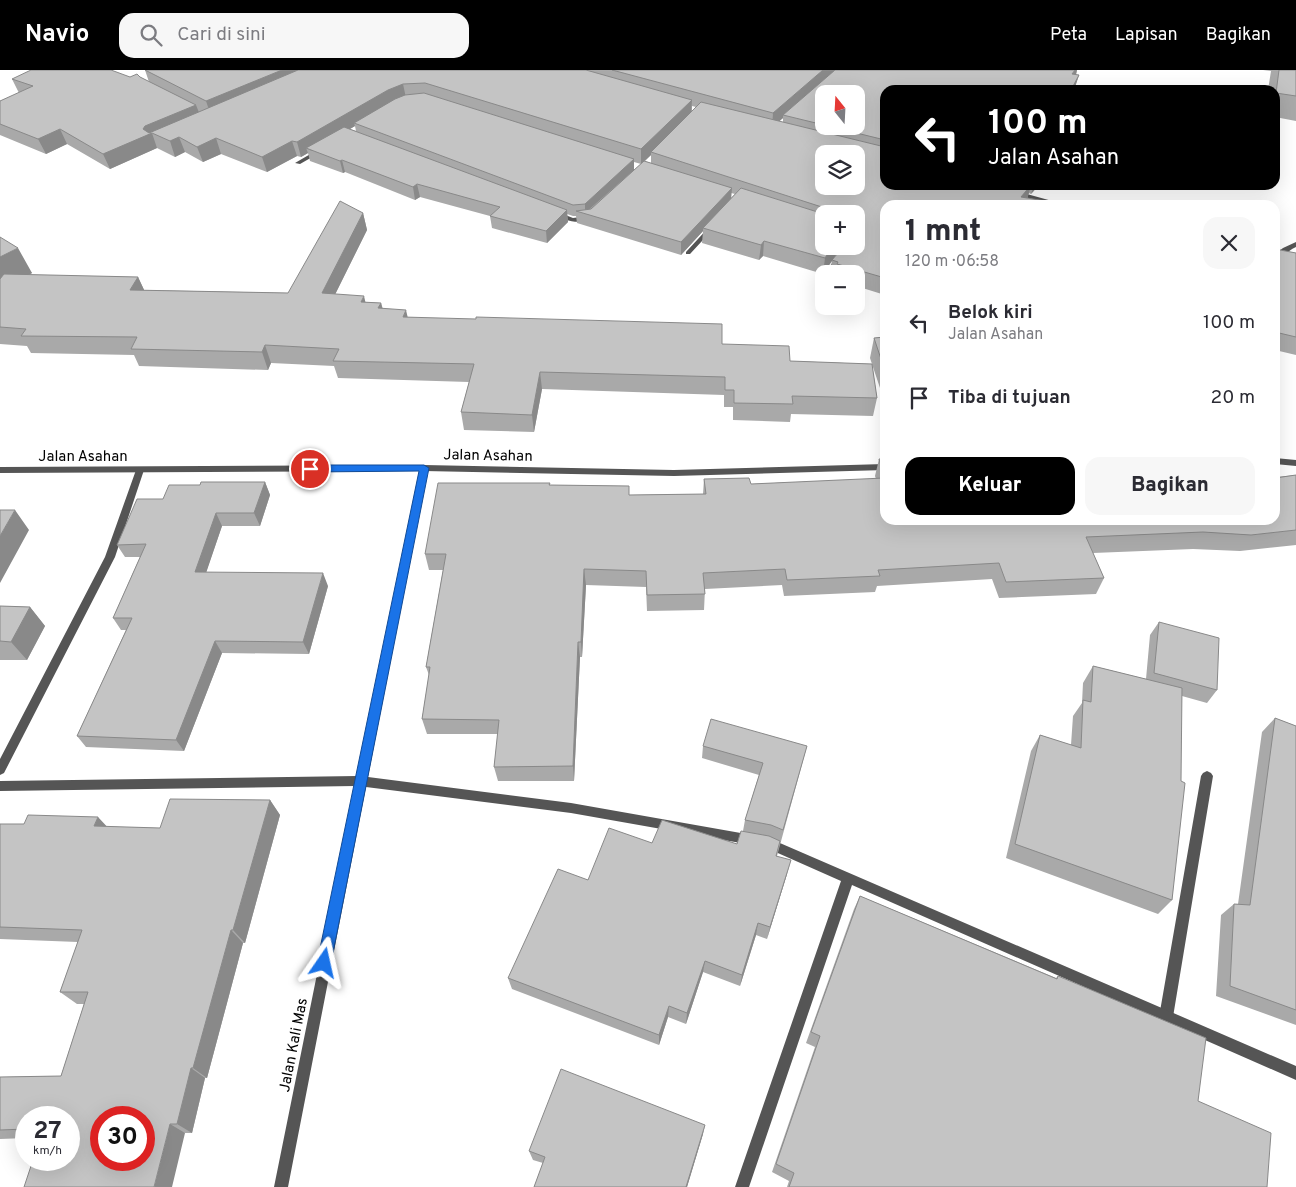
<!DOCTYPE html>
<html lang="id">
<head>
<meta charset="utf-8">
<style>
  :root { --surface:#fff; --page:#f7f7f7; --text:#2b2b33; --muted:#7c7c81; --accent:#000 }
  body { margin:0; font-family:Overpass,sans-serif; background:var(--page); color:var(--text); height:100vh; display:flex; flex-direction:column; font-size:19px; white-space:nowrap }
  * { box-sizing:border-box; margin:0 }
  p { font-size:16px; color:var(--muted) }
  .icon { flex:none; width:28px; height:28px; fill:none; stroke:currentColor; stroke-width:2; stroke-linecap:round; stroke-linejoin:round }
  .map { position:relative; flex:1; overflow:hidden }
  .details { position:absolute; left:880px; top:130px; width:400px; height:325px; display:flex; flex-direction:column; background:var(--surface); border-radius:15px; box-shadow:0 5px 20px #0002 }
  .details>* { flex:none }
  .hud { position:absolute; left:880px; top:15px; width:400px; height:105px; border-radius:15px; box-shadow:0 5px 20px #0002; background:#000; color:#fff; overflow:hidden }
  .needle { width:32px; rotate:342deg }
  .tools { position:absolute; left:815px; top:15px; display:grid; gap:10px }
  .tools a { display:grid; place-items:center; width:50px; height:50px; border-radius:10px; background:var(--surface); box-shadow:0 5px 20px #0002; font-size:25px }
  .speed { position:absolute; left:15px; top:1036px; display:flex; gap:10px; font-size:25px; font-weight:700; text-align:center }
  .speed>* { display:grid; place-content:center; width:65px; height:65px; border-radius:50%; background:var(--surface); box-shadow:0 5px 20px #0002; line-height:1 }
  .speed small { font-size:12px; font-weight:400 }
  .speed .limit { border:8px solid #d22; background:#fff; color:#111 }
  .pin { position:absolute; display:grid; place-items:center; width:42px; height:42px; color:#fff; margin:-21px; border:2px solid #fff; border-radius:50%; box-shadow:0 1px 5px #0007 }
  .me { position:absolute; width:55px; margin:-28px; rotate:11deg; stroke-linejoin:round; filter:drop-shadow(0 0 4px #0008) }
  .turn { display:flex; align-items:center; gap:18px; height:105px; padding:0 25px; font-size:22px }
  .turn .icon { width:65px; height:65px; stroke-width:2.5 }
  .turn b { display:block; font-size:35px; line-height:42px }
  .round { display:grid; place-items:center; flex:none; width:52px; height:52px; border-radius:15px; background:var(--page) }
  .headline { display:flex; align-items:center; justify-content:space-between; height:85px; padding:0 25px }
  h1 { font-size:30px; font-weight:800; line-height:38px }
  .cta { display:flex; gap:10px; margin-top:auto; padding:10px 25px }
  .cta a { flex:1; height:58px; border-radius:15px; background:var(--accent); color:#fff; font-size:20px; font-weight:800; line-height:58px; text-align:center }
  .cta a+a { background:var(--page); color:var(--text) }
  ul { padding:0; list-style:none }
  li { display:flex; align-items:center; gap:15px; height:75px; padding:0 25px }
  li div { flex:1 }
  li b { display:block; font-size:19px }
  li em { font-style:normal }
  header { display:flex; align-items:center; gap:30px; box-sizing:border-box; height:70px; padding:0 25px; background:var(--accent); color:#fff }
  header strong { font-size:24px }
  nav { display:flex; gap:28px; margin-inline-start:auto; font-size:18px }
  .search { width:350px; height:45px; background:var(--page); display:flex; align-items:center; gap:12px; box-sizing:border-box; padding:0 18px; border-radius:15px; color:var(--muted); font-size:19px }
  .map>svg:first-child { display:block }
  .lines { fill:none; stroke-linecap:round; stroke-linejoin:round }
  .service { fill:#555; fill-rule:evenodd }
  .minor { fill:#555; fill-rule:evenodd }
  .tertiary { fill:#555; fill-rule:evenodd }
  .wall { fill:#a9a9a9; fill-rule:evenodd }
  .shaded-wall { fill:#898989 }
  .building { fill:#c4c4c4; stroke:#898989; fill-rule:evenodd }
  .route { fill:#1a73e8; stroke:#114b97 }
  .labels { text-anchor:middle; stroke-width:4.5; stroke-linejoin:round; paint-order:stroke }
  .street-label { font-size:15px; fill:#000; stroke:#fff }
</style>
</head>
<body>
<header>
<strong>Navio</strong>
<div class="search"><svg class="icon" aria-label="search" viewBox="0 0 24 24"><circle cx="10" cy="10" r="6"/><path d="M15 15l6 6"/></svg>Cari di sini</div>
<nav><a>Peta</a><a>Lapisan</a><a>Bagikan</a></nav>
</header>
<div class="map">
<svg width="1296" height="1117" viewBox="0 0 1296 1117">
  <rect width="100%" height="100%" fill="#fff"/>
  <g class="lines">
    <!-- service -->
    <path class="service" d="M1296,172V177C1289,180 1281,188 1275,189V184L1283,178Z
      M1207,701L1211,703L1213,706L1173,947L1171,952L1166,954L1161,952L1159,947L1201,706L1203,703Z"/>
    <!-- minor -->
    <path class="minor" d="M319,79L322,81L321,82L300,94L295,93Z
      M1016,121L1063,134L1064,135H1053L1014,124L1013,123Z
      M555,141L573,148L589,146L592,148C579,156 565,150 553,144V142Z
      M709,157L714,158L690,184H686V182Z
      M844,176H851L831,204L824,205Z
      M424,395L428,398L368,707L571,733L752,765L756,766L758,770L756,774L752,775L571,743L366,717L288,1117H274L355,716L0,721V711L357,706L420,398Z
      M140,397L144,400L115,487L4,703L0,705V689L105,487L136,400Z
      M766,767L1296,996V1010L852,815L749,1117H735L841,811L762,776L760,772L762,768Z"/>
    <!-- tertiary -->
    <path class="tertiary" d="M1275,388L1296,390V396L1275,394Z
      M885,394V400L674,406L424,401L0,403V397L424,395L674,400Z"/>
  </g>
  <!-- wall -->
  <path class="wall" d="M145,0H1077L1076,5H1079L1074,20H885V115H1039L1031,124L1029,123L1027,128L885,135V225L856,216V204H830L832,190L856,176V144H824V176H842L823,204L763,186L759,190L702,173L703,161L681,185L577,153L576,146H573L567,144L568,152L547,173L492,158L490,146L420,127L415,130L345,102L343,103L310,91L308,83L301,87L297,86L267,102L221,84L203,92L185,82L175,87L157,78L110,99L67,74L46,84L0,65V31L19,23L12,9L130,7H140L149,12ZM824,24L856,56H824ZM692,36L696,37L692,42ZM783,48V52L779,51ZM355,56L356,61L350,59ZM651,85V93L645,91ZM634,92L641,94L634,100ZM731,123L735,124L731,128Z
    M1263,0H1296V51L1275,47V20H1268L1271,1Z
    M363,143L367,160L335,224L365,232L381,233L383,239L407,247L722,274L790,291L872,294L870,288L874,268L885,267V318H880L872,294L877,328L873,346L791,344L790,352L733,350V337H724V325L542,319L534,362L464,360L461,342L469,312L338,308L334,296L271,293L268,300L139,296L134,285L31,283L27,276L0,274V167L32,203L29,205L138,207L144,220L288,223Z
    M1275,179L1296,183V285L1275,280Z
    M879,389H885V450L1296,405V475L1240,481L1193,479L1093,483L1104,508L1096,524L999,528L992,509L877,516L875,522L784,526L782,515L705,519L704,540L647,541L646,517L586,515L582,587H580L574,711H498L494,697L498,664H427L422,649L429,605L426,597L443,500H429L425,484L550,413V415L629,416V425L703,424L704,409L751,414L876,409L875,406Z
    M265,412L270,425L260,456H222L206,502L328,516L309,584L222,583L184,681L86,677L77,666L126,560H121L113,548L140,487H125L117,475L163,429L200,415Z
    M0,536L30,537L45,556L27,590H0Z
    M1159,552L1217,620L1207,633L1182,626L1172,830L1158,844L1006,788L1031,681L1040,665L1071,675L1073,646L1082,633L1083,613L1093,596L1146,609L1150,565Z
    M1275,648L1296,656V955L1216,926L1221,845L1234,834H1238L1262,662Z
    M703,676H807L777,786L787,804L767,869L756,865L740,916L703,902L686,954L668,947L659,975L512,919L508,908L588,810L652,773L737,774L743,761L745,750L759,705L702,688Z
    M270,730L280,745L245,873H243L207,1008H205L192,1063H185L69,1048H26V1068L0,1069V1007L61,1006L84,934H77L60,922L78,872L0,869V754L160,758Z
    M860,826L1056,908L1058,906L1198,1031L1267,1117H787L789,1111L772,1102L815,977L806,973L854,839Z
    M703,1064L687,1117H534L543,1093L533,1090L529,1081Z"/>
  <!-- shaded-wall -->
  <path class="shaded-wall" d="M282,0H320L211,46L206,31Z
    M823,0H837L783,45V48L772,58L773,43Z
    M1075,0H1077L1075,8L1072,4Z
    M1079,5L1074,20H1071Z
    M403,14L406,28L354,53L355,56L312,81L306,78L308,83L301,87L297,72L388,20Z
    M692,30L691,45L651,82V85L641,94V79Z
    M196,35L202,50L152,63L157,78L110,99L103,84L143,59L145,56Z
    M60,59L67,74L46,84L38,69Z
    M179,67L185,82L175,87L170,71Z
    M216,68L221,84L203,92L197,77Z
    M292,71L297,86L267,102L262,87Z
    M634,89V100L585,143V134Z
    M342,90L345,102L343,103L340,91Z
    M417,114L420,127L415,130L413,117Z
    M1031,115L1027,130L1021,127Z
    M1034,115H1039L1031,124Z
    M732,118L731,131L703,158V161L681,185V172Z
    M567,140L568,152L547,173L546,161Z
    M363,143L367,160L327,241L322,223Z
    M764,171L763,186L759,190L761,175Z
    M833,176H842L823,204L825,188Z
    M18,178L32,203L0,220V187Z
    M138,207L146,224L130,220Z
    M364,226L368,243L361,232Z
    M381,233L385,250L378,238Z
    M406,240L410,257L403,247Z
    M265,275L271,293L268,300L262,282Z
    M540,302L542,319L534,362L532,345Z
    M265,412L270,425L260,456L254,443Z
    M15,440L29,460L0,513V466Z
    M216,443L222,456L202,515L195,502Z
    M584,499L586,515L582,587L581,572Z
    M323,503L328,516L309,584L303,572Z
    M30,537L45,556L27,590L11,572Z
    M215,571L222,583L184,681L176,670Z
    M578,572L580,587L574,711L573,696Z
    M270,730L280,745L245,873L233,860Z
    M98,747L112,762L94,756Z
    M791,790L787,804L767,869L770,857Z
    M758,853L756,865L740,916L742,905Z
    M231,860L243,873L207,1008L193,998Z
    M705,891L703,902L686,954L687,943Z
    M669,936L668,947L659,975V965Z
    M191,998L205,1008L192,1063L177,1054Z
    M170,1054L185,1063L172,1117H154Z
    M705,1055L703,1064L687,1117H686Z"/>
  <!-- building -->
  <path class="building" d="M31,0H111L130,7L137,4L140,7L196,35L145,56L143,59L149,63L298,0H586L692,30L641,79L425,13L403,14L388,20L297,72L292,71L262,87L216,68L197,77L179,67L170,71L152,63L103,84L60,59L38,69L0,54V31L33,16L12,9Z
    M145,0H282L206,31Z
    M612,0H823L773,43Z
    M835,0H1075L1072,4L1079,5L1071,20H885V70L828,56H856V24H824V55L783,45Z
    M1279,0H1296V26L1276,23Z
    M424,23L634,89L585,134L573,135L354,53L395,29L405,25Z
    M701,32L885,77V115H1031L1021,127L1070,135H885V208L837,194L838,192L832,190L844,176H856V144H827L828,143V139L651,82ZM824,84H856V116H824Z
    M344,57L567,140L546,161L490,146L500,137L417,114L413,117L342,90L340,91L306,78Z
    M644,91L732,118L681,172L576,141L591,139Z
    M741,118L824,144V176H833L825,188L764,171L761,175L703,158Z
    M340,131L363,143L322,223L364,226L361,232L381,233L378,238L406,240L403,247L476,249V247L722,254V274L789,276L790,291L872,294L877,328L792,326L793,334L734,333V320H725V307L540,302L532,345L461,342L474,294L333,291L339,279L265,275L262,282L131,279L137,267L21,266L26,259L0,257V209L4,204L138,207L130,220L288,223Z
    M0,167L18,178L0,187Z
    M1275,179L1296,183V267L1275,262Z
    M885,267V298H884L874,268Z
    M879,389H885V450H1275V408L1296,405V460L1251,465L1203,462L1086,467L1104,508L1006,512L999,493L878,500L880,506L787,510L785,499L703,503L705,524L647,525L646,501L584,499L581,572H578L573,696L494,697L499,650L422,649L430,597H426L446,484H425L438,413H550L549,415L629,416V425L706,424L704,409L749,408L751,414L884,408Z
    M201,412H265L254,443H216L195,502L323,503L303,572L215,571L176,670L77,666L132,548H113L146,474L117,475L137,429H163L169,415H200Z
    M0,440H15L0,466Z
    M0,536L30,537L11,572L0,571Z
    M1159,552L1219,568L1217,620L1154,603Z
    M1093,596L1182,618L1181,711L1185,713L1172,830L1015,774L1040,665L1081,678L1083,630L1091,632Z
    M1275,648L1296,656V940L1230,916L1234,834L1250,835Z
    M711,649L807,676L783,760L771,755L745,750L763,693L703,676Z
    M170,729L270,730L233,860H231L193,998H191L177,1054H170L154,1117H24L33,1090H69V1048H26V1059L0,1060V1007L61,1006L88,922H60L82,860L0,857V754H24L28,745L98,747L94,756L160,758ZM101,1048H144V1090H101Z
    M662,750L737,774L741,761L769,766L780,771L776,786L791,790L770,857L758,853L742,905L705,891L687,943L669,936L659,965L508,908L558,799L588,810L609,758L652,773Z
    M860,826L1057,909L1058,906L1206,968L1198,1031L1271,1063L1267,1117H789L794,1103L776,1094L820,966L811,962Z
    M561,999L705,1055L686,1117H534L545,1087L529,1081Z"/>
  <!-- route -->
  <path class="route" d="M310,395H424L429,398L331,893L329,898L324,900L319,898L317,893L419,401L310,402L305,399Z"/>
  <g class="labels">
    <!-- street labels -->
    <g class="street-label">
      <text transform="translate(488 385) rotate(1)" y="5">Jalan Asahan</text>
      <text x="83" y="391">Jalan Asahan</text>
      <text transform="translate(293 975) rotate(-79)" y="5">Jalan Kali Mas</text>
    </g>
  </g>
</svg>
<div class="tools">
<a><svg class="needle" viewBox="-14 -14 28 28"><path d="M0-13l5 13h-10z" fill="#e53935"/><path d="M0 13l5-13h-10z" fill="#7c7c81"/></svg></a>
<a><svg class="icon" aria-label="layers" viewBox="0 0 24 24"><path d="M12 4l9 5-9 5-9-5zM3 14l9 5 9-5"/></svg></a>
<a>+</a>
<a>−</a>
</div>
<div class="speed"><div>27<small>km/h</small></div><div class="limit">30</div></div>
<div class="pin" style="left:310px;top:399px;background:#d93025"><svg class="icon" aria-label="arrive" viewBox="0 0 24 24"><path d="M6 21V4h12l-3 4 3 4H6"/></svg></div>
<svg class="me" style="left:324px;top:893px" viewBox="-20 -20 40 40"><path d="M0-17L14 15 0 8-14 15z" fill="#1a73e8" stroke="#fff" stroke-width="4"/></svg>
<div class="hud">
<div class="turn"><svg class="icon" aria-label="left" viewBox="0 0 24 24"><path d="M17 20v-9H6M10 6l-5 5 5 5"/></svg><div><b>100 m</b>Jalan Asahan</div></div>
</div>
<section class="details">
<div class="headline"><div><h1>1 mnt</h1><p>120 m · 06:58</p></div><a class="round"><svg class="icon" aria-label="close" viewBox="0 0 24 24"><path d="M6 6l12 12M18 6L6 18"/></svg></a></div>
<ul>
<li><svg class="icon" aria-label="left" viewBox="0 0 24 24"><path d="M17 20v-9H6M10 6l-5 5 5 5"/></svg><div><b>Belok kiri</b><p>Jalan Asahan</p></div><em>100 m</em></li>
<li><svg class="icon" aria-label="arrive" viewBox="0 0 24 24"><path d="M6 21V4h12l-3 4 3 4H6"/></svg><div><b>Tiba di tujuan</b></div><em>20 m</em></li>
</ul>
<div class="cta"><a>Keluar</a><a>Bagikan</a></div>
</section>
</div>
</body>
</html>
